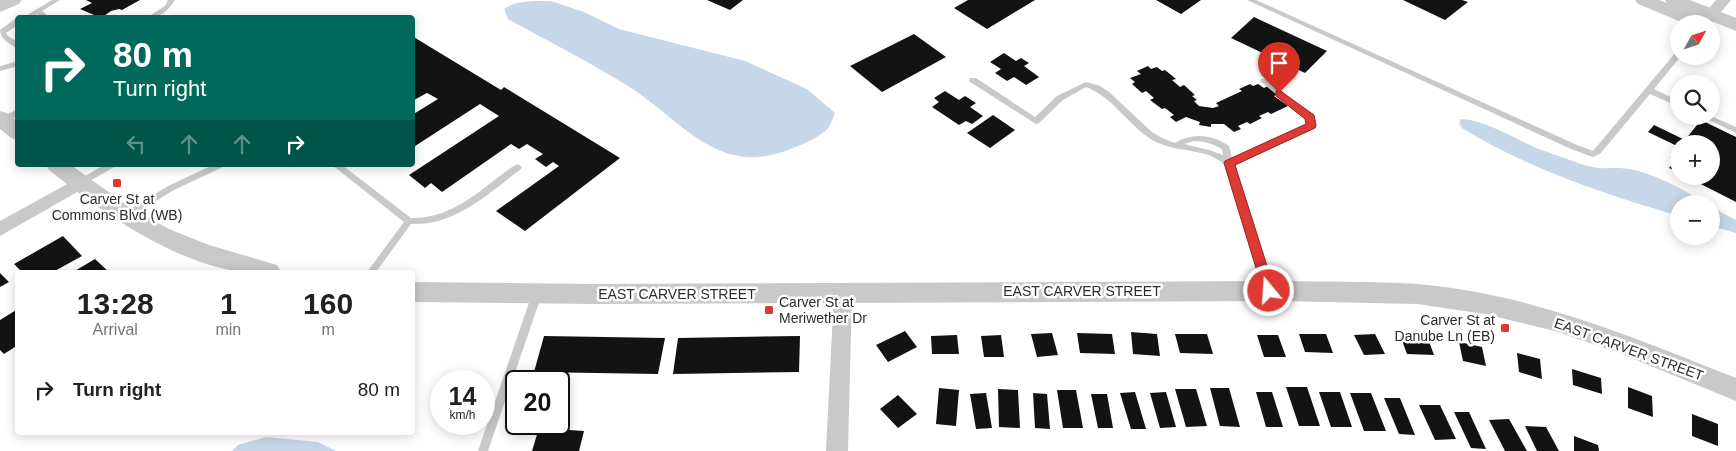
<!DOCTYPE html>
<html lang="en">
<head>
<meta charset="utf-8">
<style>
  :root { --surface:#fff; --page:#f6f6f6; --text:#202124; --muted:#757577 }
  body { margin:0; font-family:Arial,sans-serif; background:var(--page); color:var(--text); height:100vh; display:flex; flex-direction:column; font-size:19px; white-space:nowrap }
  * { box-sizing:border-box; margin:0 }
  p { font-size:16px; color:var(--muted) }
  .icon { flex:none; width:28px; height:28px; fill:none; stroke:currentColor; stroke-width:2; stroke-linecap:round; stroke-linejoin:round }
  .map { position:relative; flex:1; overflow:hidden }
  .side { position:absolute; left:15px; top:270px; width:400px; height:165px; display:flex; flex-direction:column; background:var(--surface); border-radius:5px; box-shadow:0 2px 12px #0003 }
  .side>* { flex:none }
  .top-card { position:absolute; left:15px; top:15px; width:400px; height:152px; border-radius:5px; box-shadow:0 2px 12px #0003; background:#00695c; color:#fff; overflow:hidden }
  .needle { width:32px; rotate:50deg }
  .buttons { position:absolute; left:1670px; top:15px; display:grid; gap:10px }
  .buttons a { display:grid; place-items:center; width:50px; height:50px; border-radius:50%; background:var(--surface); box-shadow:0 2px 12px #0003; font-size:25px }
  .speed { position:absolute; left:430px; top:370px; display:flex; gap:10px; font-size:25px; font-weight:700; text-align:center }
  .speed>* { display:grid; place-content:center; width:65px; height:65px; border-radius:50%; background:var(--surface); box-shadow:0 2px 12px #0003; line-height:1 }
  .speed small { font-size:12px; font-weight:400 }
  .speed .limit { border:2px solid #111; border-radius:8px; background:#fff; color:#111 }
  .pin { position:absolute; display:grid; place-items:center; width:42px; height:42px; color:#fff; margin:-51px -21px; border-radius:50% 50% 50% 0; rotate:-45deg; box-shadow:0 0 5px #0007 }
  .pin .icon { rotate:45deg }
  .me { position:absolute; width:55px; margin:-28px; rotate:342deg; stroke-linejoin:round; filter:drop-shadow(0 0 4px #0008) }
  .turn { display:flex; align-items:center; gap:18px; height:105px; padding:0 15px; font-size:22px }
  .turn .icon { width:65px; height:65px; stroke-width:2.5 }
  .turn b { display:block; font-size:35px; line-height:42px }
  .lanes { display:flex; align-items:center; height:48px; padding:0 15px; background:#0003; justify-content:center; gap:25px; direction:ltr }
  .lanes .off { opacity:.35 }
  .eta { display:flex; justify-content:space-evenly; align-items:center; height:85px; text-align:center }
  .eta b { font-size:30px; font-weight:800; line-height:35px }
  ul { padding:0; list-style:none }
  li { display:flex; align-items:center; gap:15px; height:70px; padding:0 15px }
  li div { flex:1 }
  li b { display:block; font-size:19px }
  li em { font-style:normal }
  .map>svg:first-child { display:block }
  .water { fill:#c6d7e9 }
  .building { fill:#131313 }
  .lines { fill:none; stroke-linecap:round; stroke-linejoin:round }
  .service { fill:#c9c9c9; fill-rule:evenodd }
  .minor { fill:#c9c9c9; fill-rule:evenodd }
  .tertiary { fill:#c9c9c9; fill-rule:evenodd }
  .route { fill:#dd3a33; stroke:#902621 }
  .poi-dot { fill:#dd3a33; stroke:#fff; stroke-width:2 }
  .labels { text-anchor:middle; stroke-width:5; stroke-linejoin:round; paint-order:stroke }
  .poi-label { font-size:14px; fill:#2c2c2c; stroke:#fff }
  .street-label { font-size:14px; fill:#2c2c2c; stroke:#fff }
</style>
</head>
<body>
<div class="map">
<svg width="1736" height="451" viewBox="0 0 1736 451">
  <rect width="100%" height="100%" fill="#fff"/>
  <!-- water -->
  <path class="water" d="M551,1L584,12L619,29L745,61L807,89L835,113C833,118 831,123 829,127C822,136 804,144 793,148C719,179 686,124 631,88C592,63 549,42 508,19L504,9C517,0 534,1 551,1Z
    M1461,119C1483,119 1516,139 1536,148C1552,154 1568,159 1584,165C1602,171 1613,166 1629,169C1653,173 1686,190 1706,204H1679V216C1605,194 1528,169 1462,128L1459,124Z
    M1711,207L1736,220V233L1711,226Z
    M266,437L318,442L336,451H232L238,445Z"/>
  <!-- building -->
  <path class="building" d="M86,0H140L122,10L119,9L111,11L101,18L80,9L92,3Z
    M707,0H743L730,10Z
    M968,0H1035L987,29L954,8Z
    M1156,0H1201L1181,14Z
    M1403,0H1462L1468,2L1445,20Z
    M1254,17L1327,51L1305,73L1231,38Z
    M914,34L946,57L882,92L850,66Z
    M412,36L501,90L504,87L620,158L525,231L496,211L559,166L553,162L546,167L535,159L543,154L527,144L519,149L511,144L442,192L431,183L425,188L409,175L499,116L480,104L412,148V115L438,99L427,93L412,101Z
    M1004,53L1016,61L1021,58L1029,63L1024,66L1039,77L1026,85L1014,77L1007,81L995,73L1001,69L990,62Z
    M1148,66L1151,69L1157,67L1162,71L1165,70L1176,79L1172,80L1180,87L1184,85L1195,95L1192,96L1197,100L1194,101L1199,106L1213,108L1219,106L1216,103L1242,91L1239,89L1250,84L1253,86L1258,84L1264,88L1268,86L1278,94L1274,96L1288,106L1271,114L1268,112L1259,116L1262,118L1250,124L1247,122L1238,126L1241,129L1234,132L1224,124H1211V127L1199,125L1200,122L1186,117L1176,122L1170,117L1174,115L1165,108L1162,109L1150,100L1154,98L1146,91L1142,93L1132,84L1135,82L1130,78L1141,74L1137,71Z
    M945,91L959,100L965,96L976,103L970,107L983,116L972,124L966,121L959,125L932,107L939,102L934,98Z
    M993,115L1015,130L990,148L967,133Z
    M1701,120L1736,137V202L1685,176H1711V144H1679V173L1669,168L1675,161L1670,158L1679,147L1648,132L1654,125L1685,140Z
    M63,236L82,256L53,272H22L14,264Z
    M95,259L109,272H73Z
    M0,273L9,282L0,287Z
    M18,309V345L4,354L0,350V320Z
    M905,331L917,347L888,362L876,345Z
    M1131,332L1157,334L1160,356L1133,354Z
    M1052,333L1058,355L1037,357L1031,334Z
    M1077,333L1112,334L1115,354L1080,353Z
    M1175,334H1207L1213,354L1180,353Z
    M1299,334H1326L1333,353L1305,352Z
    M1375,334L1385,354L1364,355L1354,335Z
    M957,335L959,354H932L931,336Z
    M1001,335L1004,357H984L981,336Z
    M1257,335H1278L1286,357H1264Z
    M1400,335L1427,336L1434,355L1407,354Z
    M544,336L665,338L658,374L534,372Z
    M800,336L799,372L673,374L678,338Z
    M1459,342L1482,347L1486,366L1463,361Z
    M1517,353L1540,359L1542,379L1519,372Z
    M1572,369L1601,378L1602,394L1573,385Z
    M1286,387H1307L1320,426H1299Z
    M1628,387L1652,396L1653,417L1628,408Z
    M939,388L959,390L956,426L936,424Z
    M1210,388H1229L1240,427L1220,426Z
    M998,389L1018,390L1020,428L999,427Z
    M1175,389H1196L1207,426L1186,427Z
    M1057,390H1076L1083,428H1063Z
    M1135,392L1146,429H1131L1120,393Z
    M1166,392L1176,427L1160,428L1150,393Z
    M1256,392H1272L1283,427H1266Z
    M1319,392H1340L1352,427H1331Z
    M986,393L992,428L976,429L970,394Z
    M1033,393L1047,394L1050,429L1035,428Z
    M1350,393H1371L1386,431H1364Z
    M1091,394H1107L1113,428H1098Z
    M898,395L917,414L898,428L880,409Z
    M1384,398H1400L1415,435L1399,434Z
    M1419,405H1440L1456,439L1435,440Z
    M1454,412H1469L1486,449L1471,448Z
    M1692,414L1718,424V446L1692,436Z
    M1509,419L1527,451H1505L1489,420Z
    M1525,426L1546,427L1559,451H1537Z
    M539,428L584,431L579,451H532Z
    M1574,436L1598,445L1599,451H1574Z"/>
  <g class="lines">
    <!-- service -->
    <path class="service" d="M52,0H60L42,11L51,18H42L37,14L31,18H22Z
      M168,0H175C168,11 160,18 146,18L165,6Z
      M1247,0H1256L1577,145L1593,151L1676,52H1679V56H1681L1654,89L1679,101V107L1650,94L1600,154L1593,157L1571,149Z
      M15,19H18V25L6,33L8,36L18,42V48C10,45 0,39 0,30Z
      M18,61V66L0,71V66Z
      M970,78H976L1035,117L1057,96L1086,82L1100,86L1109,92L1152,132L1162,138L1175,143C1193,132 1212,135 1229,146L1232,158L1307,124L1306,119L1260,81L1261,79H1267L1313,116L1315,125L1314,127L1234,164L1274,291L1272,294H1266L1264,291L1225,165C1219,160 1213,156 1205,154C1188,149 1172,150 1156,142C1129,128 1115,98 1086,87L1063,100L1039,123L1036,124L970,82L969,80ZM1194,141C1205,141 1213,144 1222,149L1223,155L1209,150L1184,144Z
      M18,109V116L5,122H0V118Z
      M1701,116H1711L1736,127V133Z
      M518,164L522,167L521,169C488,194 455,226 411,224L376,272H367L404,222L332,165H342L411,218C443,219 468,201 492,182C500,176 509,168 518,164Z
      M104,165H115L114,167L83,185H77L76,183L77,181Z
      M213,165H224L223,167L174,190L130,217H124L123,215L124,213L168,186Z
      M537,290L540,291L542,294L488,451H478L532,294L534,291Z"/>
    <!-- minor -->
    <path class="minor" d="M1716,0H1731L1711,24H1696Z
      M80,177L86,179L88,183L86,187L0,236V221Z
      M843,285L850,287L852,292L848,451H826L834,292L836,287Z"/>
    <!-- tertiary -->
    <path class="tertiary" d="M0,0H22L19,4L0,12Z
      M1635,0H1659L1667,3L1665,0H1690L1736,18V31L1694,14L1696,18L1693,22L1687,24L1681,22L1638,4Z
      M0,111L7,113L18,122V140L11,138L0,129Z
      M46,165H71L128,206L169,229L209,245L277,265L281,272C200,283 109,218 49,170Z
      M1280,281C1325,282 1372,281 1417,284C1528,293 1633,337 1736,378V401L1619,353L1555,331L1485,314L1417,304L1280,301L593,304L412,302V282L593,284Z"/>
  </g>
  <!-- route -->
  <path class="route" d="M1279,90L1314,115L1316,125L1315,128L1235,165L1275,291L1274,294H1265L1263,291L1224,163L1225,161L1306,124L1305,119L1276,96V91Z"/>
  <!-- markers -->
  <g class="poi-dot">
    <rect x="112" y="178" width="10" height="10" rx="2.5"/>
    <rect x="764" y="305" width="10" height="10" rx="2.5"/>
    <rect x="1500" y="323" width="10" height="10" rx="2.5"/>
  </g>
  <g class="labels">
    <!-- poi labels -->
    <g class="poi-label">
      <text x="117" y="204">Carver St at<tspan x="117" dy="16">Commons Blvd (WB)</tspan></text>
      <text x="779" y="307" text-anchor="start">Carver St at<tspan x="779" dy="16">Meriwether Dr</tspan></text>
      <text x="1495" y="325" text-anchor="end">Carver St at<tspan x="1495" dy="16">Danube Ln (EB)</tspan></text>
    </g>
    <!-- street labels -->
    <g class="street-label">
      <text x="1082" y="296">EAST CARVER STREET</text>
      <text x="677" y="299">EAST CARVER STREET</text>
      <text transform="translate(1629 349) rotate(20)" y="5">EAST CARVER STREET</text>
    </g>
  </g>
</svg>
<div class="buttons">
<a><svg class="needle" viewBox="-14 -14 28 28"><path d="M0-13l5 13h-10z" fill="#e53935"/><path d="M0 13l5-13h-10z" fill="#757577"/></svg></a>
<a><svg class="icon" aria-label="search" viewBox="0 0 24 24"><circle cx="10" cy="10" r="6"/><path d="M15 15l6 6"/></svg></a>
<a>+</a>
<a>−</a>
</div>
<div class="speed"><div>14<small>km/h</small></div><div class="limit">20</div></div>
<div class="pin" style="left:1279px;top:93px;background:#d93025"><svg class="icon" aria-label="arrive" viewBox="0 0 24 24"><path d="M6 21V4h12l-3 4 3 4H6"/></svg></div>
<svg class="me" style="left:1269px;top:291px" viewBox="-20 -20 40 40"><circle r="17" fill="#dd3a33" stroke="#fff" stroke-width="3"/><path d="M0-11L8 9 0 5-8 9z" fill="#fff"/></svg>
<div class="top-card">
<div class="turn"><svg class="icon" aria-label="right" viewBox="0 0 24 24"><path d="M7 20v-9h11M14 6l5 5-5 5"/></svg><div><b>80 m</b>Turn right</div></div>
<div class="lanes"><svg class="icon off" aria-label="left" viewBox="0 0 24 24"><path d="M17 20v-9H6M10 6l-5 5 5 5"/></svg><svg class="icon off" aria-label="ahead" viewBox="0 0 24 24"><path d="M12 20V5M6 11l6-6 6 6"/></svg><svg class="icon off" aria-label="ahead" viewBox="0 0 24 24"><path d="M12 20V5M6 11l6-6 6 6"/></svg><svg class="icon" aria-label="right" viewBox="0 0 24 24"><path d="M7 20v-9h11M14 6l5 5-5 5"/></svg></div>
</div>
<section class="side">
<div class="eta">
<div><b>13:28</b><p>Arrival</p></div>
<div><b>1</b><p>min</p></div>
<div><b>160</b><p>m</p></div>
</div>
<ul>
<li><svg class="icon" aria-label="right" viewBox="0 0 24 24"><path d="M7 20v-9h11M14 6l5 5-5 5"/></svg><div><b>Turn right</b></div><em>80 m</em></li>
</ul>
</section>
</div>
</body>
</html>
